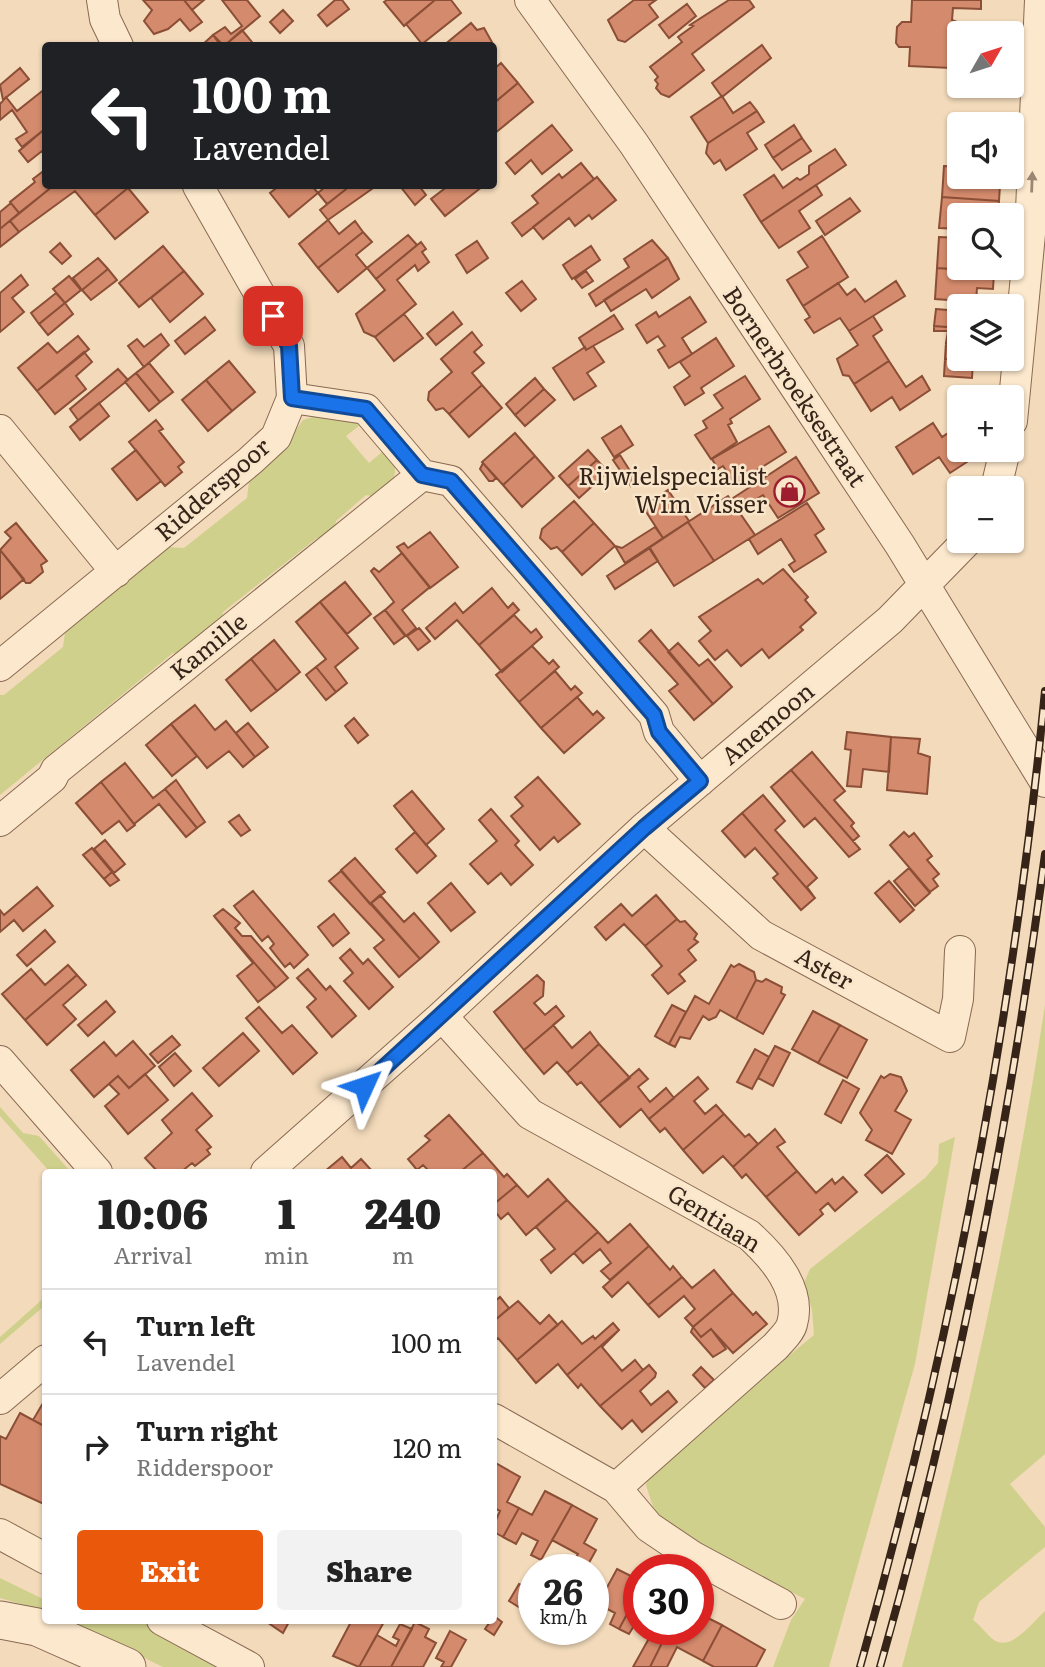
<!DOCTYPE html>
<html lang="en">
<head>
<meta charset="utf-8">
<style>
  :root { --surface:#fff; --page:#f2f2f2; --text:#222; --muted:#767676; --line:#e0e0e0; --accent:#ea580c }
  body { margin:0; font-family:Literata,serif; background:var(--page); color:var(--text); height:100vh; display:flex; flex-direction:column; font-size:26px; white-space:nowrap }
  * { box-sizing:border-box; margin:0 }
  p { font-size:23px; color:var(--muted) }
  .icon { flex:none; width:38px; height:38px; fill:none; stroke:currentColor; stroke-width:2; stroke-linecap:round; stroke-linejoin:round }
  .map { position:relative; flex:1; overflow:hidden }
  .drawer { position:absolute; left:42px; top:1169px; width:455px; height:455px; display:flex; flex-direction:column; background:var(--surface); border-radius:7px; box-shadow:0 2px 5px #0004 }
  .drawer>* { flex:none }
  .top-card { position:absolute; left:42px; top:42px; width:455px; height:147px; border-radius:7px; box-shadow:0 2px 5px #0004; background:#202124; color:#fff; overflow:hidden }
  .needle { width:46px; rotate:51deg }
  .buttons { position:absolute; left:947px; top:21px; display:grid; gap:14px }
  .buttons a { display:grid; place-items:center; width:77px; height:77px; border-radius:7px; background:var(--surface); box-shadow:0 2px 5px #0004; font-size:35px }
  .speed { position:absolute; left:518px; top:1554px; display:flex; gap:14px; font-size:35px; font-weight:700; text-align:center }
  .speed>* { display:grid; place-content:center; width:91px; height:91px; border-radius:50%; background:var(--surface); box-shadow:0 2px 5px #0004; line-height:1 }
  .speed small { font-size:18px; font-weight:400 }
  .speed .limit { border:10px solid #d22; background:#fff; color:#111 }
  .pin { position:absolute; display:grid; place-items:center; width:60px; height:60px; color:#fff; margin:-30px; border-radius:14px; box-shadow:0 4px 10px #0006 }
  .me { position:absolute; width:77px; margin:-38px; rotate:48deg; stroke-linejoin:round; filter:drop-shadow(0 0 5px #0008) }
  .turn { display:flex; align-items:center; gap:24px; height:147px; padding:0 35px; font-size:32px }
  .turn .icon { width:91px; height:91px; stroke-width:2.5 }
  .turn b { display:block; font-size:49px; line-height:60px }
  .eta { display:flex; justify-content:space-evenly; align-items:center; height:119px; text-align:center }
  .eta b { font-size:42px; font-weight:800; line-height:49px }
  .button { display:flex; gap:14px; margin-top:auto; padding:14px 35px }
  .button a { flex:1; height:80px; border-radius:7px; background:var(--accent); color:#fff; font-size:28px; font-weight:800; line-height:80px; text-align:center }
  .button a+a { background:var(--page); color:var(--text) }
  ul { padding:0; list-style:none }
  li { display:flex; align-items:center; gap:21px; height:105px; padding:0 35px; border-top:2px solid var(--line) }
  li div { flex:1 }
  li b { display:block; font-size:26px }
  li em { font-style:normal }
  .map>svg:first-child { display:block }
  .green { fill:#d0d08d }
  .building { fill:#d48a6c; stroke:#8b4e36; stroke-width:2 }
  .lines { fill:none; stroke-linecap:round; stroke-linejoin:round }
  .minor-casing { stroke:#896953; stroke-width:32 }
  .tertiary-casing { stroke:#896953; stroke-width:39 }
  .minor { stroke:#fce8cd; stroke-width:30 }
  .tertiary { stroke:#fce8cd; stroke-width:37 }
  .rail-casing { stroke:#372419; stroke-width:8 }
  .rail { stroke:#f8e5ca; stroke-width:5; stroke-dasharray:16; stroke-linecap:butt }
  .oneway { fill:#9a8673 }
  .route-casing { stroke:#114b97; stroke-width:18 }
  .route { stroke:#1a73e8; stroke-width:12 }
  .labels { text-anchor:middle; stroke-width:5; stroke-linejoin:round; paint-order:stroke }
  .street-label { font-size:24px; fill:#372419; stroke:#f8e5ca }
  .poi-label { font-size:24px; fill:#372419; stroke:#f8e5ca; text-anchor:end }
</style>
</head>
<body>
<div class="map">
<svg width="1045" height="1667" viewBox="0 0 1045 1667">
  <rect width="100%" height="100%" fill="#f2daba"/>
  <!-- green -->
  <path class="green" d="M316,416L364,422L346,436L369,463L388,447C400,470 396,479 381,498L366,495L336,521L333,538H317L223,612L221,628L183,659L173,653L0,795V695H4L63,647L65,632L167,547L184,548L247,498L249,481L281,452L303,420Z
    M1045,1005V1454L1010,1484L1045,1527V1547L979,1602L973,1620C981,1626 986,1634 994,1640C1011,1652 1033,1622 1045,1611V1667H902C961,1448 1011,1229 1045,1005Z
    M0,1107L23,1133L39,1136L71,1172H50L0,1116Z
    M955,1137L915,1364L829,1667H773L791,1620L805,1599L703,1546L664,1521L653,1507L646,1485L651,1469L814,1335L812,1310L804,1283L810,1269L925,1178L938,1163L939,1144Z
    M45,1297V1309L43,1307L0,1344V1337Z
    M0,1578L45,1600V1611L0,1598Z
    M69,1621H142L229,1667H163Z"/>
  <!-- building -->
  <path class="building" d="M143,0H184L202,22L190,31L180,19L168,29L154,34L144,21L152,10Z
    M184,0H204L192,10Z
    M222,0H247L260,16L224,46L213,35L225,27L231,34L242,26Z
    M335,0H342L349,9L327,26L318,15Z
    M387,0H435L404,26L384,2Z
    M435,0H451L461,13L422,44L406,24Z
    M634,0H656L649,5L658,17L625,42L618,40L608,20Z
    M729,0H749L754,7L692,54L704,70L669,97L661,94L656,88L658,84L655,80L658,77L650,67L682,42L678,37L693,26L690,25Z
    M912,0H981V9L953,8L952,20L957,22L953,28L951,68L909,66L910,47H899L896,43L897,27L902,22H911Z
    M687,4L696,16L669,38L659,25Z
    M283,10L293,21L280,33L270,22Z
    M471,23L477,30L484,28L493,44L443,46Z
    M242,30L252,42L247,46H224Z
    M213,35L221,46H201Z
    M762,45L771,58L722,97L712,83Z
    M501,63L518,83L494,103V69Z
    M20,68L29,79L3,100L0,85Z
    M518,83L533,102L494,134V103Z
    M46,88V128L22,147L16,139L27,132L12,110L0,120V104L6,97L17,111Z
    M722,96L733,113L750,102L757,111L708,143L691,117Z
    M757,111L764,122L747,133L757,149L726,170L720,160L714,164L706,153L708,143Z
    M552,125L572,150L542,174L531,160L515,174L506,163Z
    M794,125L802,138L773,158L765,145Z
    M46,128V155L42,151L28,162L19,151Z
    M802,138L811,151L782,170L773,158Z
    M835,149L846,165L761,222L744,195L774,175L783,188L797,178L800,180L809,174V166Z
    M581,163L594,179L522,236L512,223L538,203L532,196L559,174L562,178Z
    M944,166L959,167V177H985V184L1000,185L999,201L942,197Z
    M46,169V186H53L19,213L10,202L35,182L33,179Z
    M597,177L616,200L592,219L589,215L575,226L569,218L543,239L533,227Z
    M816,185L822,195L799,211L810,228L779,248L761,222Z
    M53,186H126L128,188L95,215L75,191L19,232L10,221Z
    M279,186H312L318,193L289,217L270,193Z
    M326,186H350L327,204L318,193Z
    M350,186H376L328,220L320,210Z
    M400,186H419L426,195L415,205Z
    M448,186H483L445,216L431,199Z
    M128,188L148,212L115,239L95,215Z
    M942,197L999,201L998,215H959V229L939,228Z
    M850,198L860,211L825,235L816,221Z
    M11,203L19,213L0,229V212Z
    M19,213L10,221L19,232L0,247V229Z
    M328,220L339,234L355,221L363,232L318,268L299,244Z
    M363,232L372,242L356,255L367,268L338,292L318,268Z
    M408,235L417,245L376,279L367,268Z
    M822,236L848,277L803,306L787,280L808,267L798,252Z
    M939,237L959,238V268H994V272L937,268Z
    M652,240L668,258L596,306L589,294L629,267L624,259Z
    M477,241L488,258L467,273L456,255Z
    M421,242L426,249L422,252L429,262L418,271L415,265L397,280L416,304L375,337L364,332L356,314L385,290L376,279Z
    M60,243L71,256L62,264L50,252Z
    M163,246L184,271L139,307L119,283Z
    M591,246L600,260L572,279L563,265Z
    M98,258L108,269L82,290L73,278Z
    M668,258L679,279L652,298L646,289L611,311L604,300Z
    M937,268L994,272L993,289L977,288L976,302L935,299Z
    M108,269L117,280L91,300L82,290Z
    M184,271L203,294L170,322L151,298Z
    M586,271L593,281L582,288L575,279Z
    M21,275L28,285L12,298L24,312L0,332V293Z
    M69,276L81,290L65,303L53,289Z
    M522,281L536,299L521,311L506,293Z
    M896,281L905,296L849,331L840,318L814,333L805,320L810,317L803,306L838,283L847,295L855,289L865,302Z
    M56,293L65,303L39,324L31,313Z
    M690,297L706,322L682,338L692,354L669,368L658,350L665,346L658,336L647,343L636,325L656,312L659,317Z
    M65,303L73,314L48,335L39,324Z
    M936,309L959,311V328L934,326Z
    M453,312L462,324L436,345L427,334Z
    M404,314L423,338L394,361L375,337Z
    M614,315L623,329L586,350L579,338Z
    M873,316L882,330L873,336L889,361L854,384L849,376L843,375L837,359L858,345L849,331Z
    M205,317L215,330L185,354L175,341Z
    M934,326L959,328V344L946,343L948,331H934Z
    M472,332L482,345L474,352L484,363L472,373L482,385L449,414L443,408L436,410L428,400L429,392L452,372L441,359Z
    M161,334L169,345L144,367L128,346L137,339L144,347Z
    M78,336L89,349L37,391L18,368L48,343L57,353Z
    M716,338L734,366L701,388L704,393L685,405L674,387L690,376L680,362Z
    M946,343L959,344V359L973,361L945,359Z
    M593,346L604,362L587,373L596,386L574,400L553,368L585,347L586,350Z
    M84,352L92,362L76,376L86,389L55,414L37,391Z
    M945,359L973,361L972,378L944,376Z
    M229,361L255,392L232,411L206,380Z
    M889,361L906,387L922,376L930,390L900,410L892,397L871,411L854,384Z
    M149,363L173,392L160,402L136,373Z
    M118,369L128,380L70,427L78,420L70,409Z
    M136,373L160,402L149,411L125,382Z
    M745,376L760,399L730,419L732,423L728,425L737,442L711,459L695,435L707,428L703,421L723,408L714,395Z
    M535,378L544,389L515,415L506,404Z
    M206,380L232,411L208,431L182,400Z
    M482,385L502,408L469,437L449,414Z
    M544,389L555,400L525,426L515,415Z
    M99,403L109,416L80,440L70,427Z
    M156,420L163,429L159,431L184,462L178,467L182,472L165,486L129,442Z
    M933,423L942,437L957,427L959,450H972L976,456L950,473L939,457L913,474L896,447Z
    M621,426L633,445L614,457L602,438Z
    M769,426L786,452L735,484L723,466L718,469L712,459Z
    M515,433L535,456L503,485L482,462Z
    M136,450L161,481L137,500L112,469Z
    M588,450L597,460L568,486L559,476Z
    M620,455L637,482L631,486L613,460Z
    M535,456L554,478L522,507L503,485Z
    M796,457L819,493L778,518L763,495L737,511L730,500Z
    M597,460L608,472L579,498L568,486Z
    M483,463L496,478L493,481H489L480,469Z
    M668,490L689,521L663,538L643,507Z
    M728,496L755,535L714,561L688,522Z
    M574,501L594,523L562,552L557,547L551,549L540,538L542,529Z
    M807,503L824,529L815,535L826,552L794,572L789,565L795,561L781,539L758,554L749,539Z
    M688,522L714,561L674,586L649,548Z
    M16,523L47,561L41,565L43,572L30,583H26L0,550L11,538L5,532Z
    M594,523L615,546L582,575L562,552Z
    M655,527L663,538L625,563L615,546L622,548Z
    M430,532L458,567L430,588L397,547L404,543L408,548Z
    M650,548L658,561L615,589L607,576Z
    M0,550L24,579L0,599Z
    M402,553L430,587L402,610L416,628L406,636L385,610L394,602L371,571L374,568L379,572Z
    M783,569L808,597L805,600L816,613L800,627L803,630L769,658L762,649L741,666L727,650L715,660L699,641L711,631L699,617L758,579L763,584Z
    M345,582L371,614L347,634L320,602Z
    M492,588L508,608L513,603L519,610L479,645L457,620L435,639L426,628L455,603L463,613Z
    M320,602L358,648L335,667L347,683L336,692L316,667L326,659L296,622Z
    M385,610L405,636L394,644L374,618Z
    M514,615L531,633L536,629L542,637L502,672L479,645Z
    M419,628L430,641L418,650L407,636Z
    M651,630L713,704L694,720L669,691L678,684L639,641Z
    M274,640L300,672L277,691L251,659Z
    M678,643L699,666L708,659L732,687L713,704L668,652Z
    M532,646L549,664L553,660L559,667L519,702L496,675Z
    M251,659L277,691L251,711L226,680Z
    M316,667L336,692L326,700L306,675Z
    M555,671L571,690L575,686L582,693L541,728L519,702Z
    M577,697L593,715L597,711L604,718L564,753L541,728Z
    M195,705L215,730L226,721L255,757L243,767L229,751L207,768L171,724Z
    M354,718L368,735L358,743L345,726Z
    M248,723L268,747L255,757L236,733Z
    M171,724L197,756L172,776L146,745Z
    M847,732L891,737L889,772L863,769L861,787L847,786L851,750L845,749Z
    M891,737L920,739L918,753L930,757L927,794L887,790Z
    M812,752L845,791L834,800L854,823L851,826L859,836L853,841L791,770Z
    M125,763L153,798L165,789L197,828L186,837L159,804L134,824L101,782Z
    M791,770L860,849L849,857L815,818L804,827L771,787Z
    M538,777L580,824L558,842L554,837L540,850L511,816L523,806L515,797Z
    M176,780L205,822L197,828L165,789Z
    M101,782L135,825L127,831L119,821L102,834L76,803Z
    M412,791L444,829L426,845L394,806Z
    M763,795L785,821L775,830L817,878L807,887L815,898L742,813Z
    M491,809L519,841L515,845L533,865L511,885L501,873L488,884L470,864L497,841L479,820Z
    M742,813L815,898L801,910L773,878L778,874L755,848L745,857L722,831Z
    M239,815L250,830L241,836L229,822Z
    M415,832L436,856L417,873L396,849Z
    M904,832L909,837L914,833L932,856L927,860L939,874L933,879L938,886L930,892L890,845Z
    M105,840L125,864L114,873L94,849Z
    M92,848L112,872L104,879L83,855Z
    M355,858L385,892L370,904L341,870Z
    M909,868L930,893L915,906L894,881Z
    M341,871L420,959L399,977L374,948L384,940L329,881Z
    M112,872L119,880L110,886L104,879Z
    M889,881L914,910L900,922L875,893Z
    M451,883L475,912L451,931L428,903Z
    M37,887L53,906L23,931L14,920L0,932V910L4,915Z
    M253,891L308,955L294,968L290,963L285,967L270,948L274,944L268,936L262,941L234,906Z
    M380,895L404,922L414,913L439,942L420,959L371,903Z
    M656,895L677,919L645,946L624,924L606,940L595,927L621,904L632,916Z
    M223,909L240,923L235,928L242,936H251L288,978L276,988L214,916Z
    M334,914L349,933L333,946L318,927Z
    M214,916L276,988L258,1002L237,976L253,963Z
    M677,919L680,922L685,921L697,934L694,939L698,942L688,950L696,960L679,974L685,981L668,994L652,975L662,966L645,946Z
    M45,930L55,942L27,966L17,955Z
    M350,949L363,964L368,959L393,987L369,1009L344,981L353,973L340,958Z
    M739,964L754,972L756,980L736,1019L720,1010L716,1017L709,1020L703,1016L690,1039L680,1037L675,1047L669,1044L695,996L709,1004L731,965L734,967Z
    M68,965L77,975L25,1020L2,994L31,969L45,985Z
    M308,969L326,990L330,986L356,1016L332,1037L307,1007L316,999L297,978Z
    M77,975L86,985L63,1005L76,1019L47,1045L25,1020Z
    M537,975L544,982L543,996L534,1003L545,1015L556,1006L564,1016L524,1050L494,1012Z
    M766,979L782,987L781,993L785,995L763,1034L736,1019L756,980L762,982Z
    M106,1001L115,1012L88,1036L78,1025Z
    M672,1005L686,1012L669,1044L655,1036Z
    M259,1007L282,1033L292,1025L317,1053L293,1074L246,1018Z
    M813,1011L840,1025L818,1063L792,1049Z
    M564,1016L553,1025L572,1048L590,1032L599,1044L567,1073L557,1062L544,1074L524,1050Z
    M840,1025L867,1040L847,1078L818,1063Z
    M243,1033L259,1051L219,1086L203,1068Z
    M172,1036L180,1045L158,1063L150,1054Z
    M133,1041L155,1066L129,1088L118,1076L94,1097L71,1070L104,1042L116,1056Z
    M599,1044L630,1078L599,1103L581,1082L577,1085L567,1073Z
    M775,1046L790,1053L773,1086L758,1078Z
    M755,1049L769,1057L752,1089L737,1082Z
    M175,1053L191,1071L174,1086L159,1067Z
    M639,1069L648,1079L638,1087L650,1102L666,1088L674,1098L649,1119L641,1109L620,1127L599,1103Z
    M145,1074L168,1100L128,1134L105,1106L119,1094L109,1084L118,1076L129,1088Z
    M890,1074L901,1077L907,1091L895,1111L911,1120L892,1154L866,1140L872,1130L860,1113L881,1076L884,1078Z
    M698,1077L708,1089L694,1101L705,1114L716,1105L724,1114L683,1150L665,1128L660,1132L649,1119Z
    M843,1080L859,1089L841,1123L825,1114Z
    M192,1093L212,1116L196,1130L211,1147L207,1150L210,1154L195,1166L192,1163L181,1172L162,1170L158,1172L145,1158L172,1133L162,1120Z
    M724,1114L745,1137L749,1134L758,1144L733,1167L723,1156L703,1173L683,1150Z
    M449,1115L483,1153L460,1172H430L423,1165L417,1170L408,1159L430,1140L425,1136Z
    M775,1129L785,1142L777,1147L797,1171L766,1197L746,1174L742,1178L733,1167Z
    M483,1153L504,1177L507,1174L517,1185L494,1204V1172H460Z
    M887,1155L904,1174L882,1193L865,1175Z
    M342,1157L351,1168L361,1159L373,1172H324Z
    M797,1171L816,1193L832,1179L835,1184L843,1177L857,1192L835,1211L828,1203L820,1210L823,1214L799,1235L766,1197Z
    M548,1179L567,1200L526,1235L508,1213L501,1219L494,1210V1204L517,1185L528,1197Z
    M567,1200L598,1232L551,1273L541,1260L555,1249L536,1227Z
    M630,1224L649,1246L610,1280L601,1271L611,1263L600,1249L583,1263L574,1253L598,1232L608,1243Z
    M649,1246L670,1270L673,1266L682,1277L648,1305L628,1282L612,1297L603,1287Z
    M714,1270L733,1293L693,1327L685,1318L695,1309L684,1296L659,1317L648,1305L682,1277L692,1288Z
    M733,1293L753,1315L756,1312L767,1324L733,1353L711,1329L701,1337L693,1327Z
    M500,1297L509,1308L494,1321V1302Z
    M518,1301L540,1324L549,1315L558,1325L517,1360L498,1338L494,1341V1321Z
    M562,1321L582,1344L593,1336L595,1339L613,1323L619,1330L567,1375L558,1364L536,1383L517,1360Z
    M693,1327L701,1337L711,1329L726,1349L713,1357L691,1332Z
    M619,1330L602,1347L622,1371L635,1360L643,1370L600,1406L581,1384L578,1388L567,1375Z
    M649,1365L656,1373L655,1377L640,1391L651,1405L668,1391L677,1402L642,1432L632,1420L622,1429L600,1406Z
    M701,1367L714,1380L705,1388L693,1375Z
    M46,1398V1427L33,1420Z
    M20,1413L46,1427V1505L0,1484V1436L6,1439Z
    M494,1462L520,1477L507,1502L519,1508L503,1537L494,1532V1524L500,1511L494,1508Z
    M545,1491L572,1505L541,1560L531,1555L538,1541L522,1533L516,1544L503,1537L519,1508L532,1515Z
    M572,1505L597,1519L584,1543L596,1550L585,1570H569L578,1554L552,1540Z
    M617,1569L639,1580V1592L619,1629L610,1624L615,1613L598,1604L593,1612V1587L604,1593Z
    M519,1584L534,1592V1600L527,1612L509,1601Z
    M639,1592V1626L635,1624L629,1634L619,1629Z
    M698,1613L722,1625L703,1661L677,1647L667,1667H650L669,1629L683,1635L686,1629H698Z
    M494,1616L502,1622L494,1635L485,1629Z
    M264,1620H290L283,1633Z
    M352,1620H385L359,1667L333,1656Z
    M415,1622L429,1629L425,1637L436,1643L423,1667H391Z
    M400,1624L412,1629L391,1667H359L377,1635L396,1646L399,1640L393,1637Z
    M722,1625L765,1650L756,1667H714L703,1661Z
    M645,1629H669L650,1667H633L652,1633Z
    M450,1631L466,1640L451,1667H441L444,1662L436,1658Z"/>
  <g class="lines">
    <defs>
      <path id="minor" d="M102,0L105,19L118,46
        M530,0L634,144L900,545L1045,782
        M292,398L366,409L422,475L451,481L654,715L659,732L700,781
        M1012,421L1030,234L1040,0
        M0,430L116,572
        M996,488L1005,450
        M0,666L250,461L276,437L292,398L289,346L198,186
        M0,821L52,778L56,770L422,475
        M644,828L761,935L950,1037L958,999L960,951
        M442,1016L530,1114L749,1235C773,1257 802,1289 792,1324C790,1332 781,1340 776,1346L616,1488
        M0,1061L97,1172
        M266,1172L442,1016L644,828L890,620L967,541
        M0,1399L46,1360
        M494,1419L616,1488L649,1527L692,1556L781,1604
        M0,1534L46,1559
        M162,1620L249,1667"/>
      <path id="tertiary" d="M0,1620L37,1627L127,1667"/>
    </defs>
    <!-- minor casing -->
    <use href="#minor" class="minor-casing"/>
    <!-- tertiary casing -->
    <use href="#tertiary" class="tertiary-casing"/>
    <!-- minor -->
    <use href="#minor" class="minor"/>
    <!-- tertiary -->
    <use href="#tertiary" class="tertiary"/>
    <defs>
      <path id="rail" d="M860,1667C950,1349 1013,1020 1045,691
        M880,1667C956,1401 1009,1128 1045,854"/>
    </defs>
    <!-- rail casing -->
    <use href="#rail" class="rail-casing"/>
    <!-- rail -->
    <use href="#rail" class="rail"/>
  </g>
  <!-- one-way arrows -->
  <defs><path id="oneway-solid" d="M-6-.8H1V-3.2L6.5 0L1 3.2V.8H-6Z" transform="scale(1.75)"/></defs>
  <use class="oneway" href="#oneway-solid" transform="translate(1032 182) rotate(-88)"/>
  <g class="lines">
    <defs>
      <path id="route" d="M273,316L289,346L292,398L366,409L422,475L451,481L654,715L659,732L700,781L644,828L364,1086"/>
    </defs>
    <!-- route casing -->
    <use href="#route" class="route-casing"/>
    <!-- route -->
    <use href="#route" class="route"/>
  </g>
  <!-- icons -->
  <defs>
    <symbol id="shop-ring" viewBox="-11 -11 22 22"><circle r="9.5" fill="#f8e5ca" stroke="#9e1d2e" stroke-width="1.5"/><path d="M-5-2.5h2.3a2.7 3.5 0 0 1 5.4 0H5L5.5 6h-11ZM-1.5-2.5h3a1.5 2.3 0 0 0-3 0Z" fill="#9e1d2e"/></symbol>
  </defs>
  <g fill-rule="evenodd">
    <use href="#shop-ring" x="772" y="474" width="35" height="35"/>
  </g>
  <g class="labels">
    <!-- street labels -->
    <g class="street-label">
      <text transform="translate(794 387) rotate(56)" y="8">Bornerbroeksestraat</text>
      <text transform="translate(213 490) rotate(-41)" y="8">Ridderspoor</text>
      <text transform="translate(209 647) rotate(-39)" y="8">Kamille</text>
      <text transform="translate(768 724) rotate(-40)" y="8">Anemoon</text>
      <text transform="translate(824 969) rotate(29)" y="8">Aster</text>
      <text transform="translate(714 1219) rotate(32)" y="8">Gentiaan</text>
    </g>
    <!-- poi labels -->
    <g class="poi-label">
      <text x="767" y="485">Rijwielspecialist<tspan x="767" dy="28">Wim Visser</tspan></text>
    </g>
  </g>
</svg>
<div class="buttons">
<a><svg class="needle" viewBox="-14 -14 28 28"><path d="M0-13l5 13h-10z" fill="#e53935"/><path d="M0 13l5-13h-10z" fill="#767676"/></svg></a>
<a><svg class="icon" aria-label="sound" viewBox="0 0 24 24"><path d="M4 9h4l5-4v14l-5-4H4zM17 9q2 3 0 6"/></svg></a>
<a><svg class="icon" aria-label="search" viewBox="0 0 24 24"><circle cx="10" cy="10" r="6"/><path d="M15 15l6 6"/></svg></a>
<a><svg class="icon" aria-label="layers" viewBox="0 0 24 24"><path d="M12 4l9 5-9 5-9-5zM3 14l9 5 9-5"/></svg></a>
<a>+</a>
<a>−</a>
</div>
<div class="speed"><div>26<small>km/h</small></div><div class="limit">30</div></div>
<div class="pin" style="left:273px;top:316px;background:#d93025"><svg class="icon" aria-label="arrive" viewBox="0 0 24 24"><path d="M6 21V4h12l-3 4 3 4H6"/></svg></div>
<svg class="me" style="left:364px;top:1086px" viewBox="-20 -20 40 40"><path d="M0-17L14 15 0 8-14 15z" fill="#1a73e8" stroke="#fff" stroke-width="4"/></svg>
<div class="top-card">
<div class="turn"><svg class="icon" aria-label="left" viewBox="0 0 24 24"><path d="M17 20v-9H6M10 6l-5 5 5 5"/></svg><div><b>100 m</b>Lavendel</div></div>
</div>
<section class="drawer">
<div class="eta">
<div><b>10:06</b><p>Arrival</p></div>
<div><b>1</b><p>min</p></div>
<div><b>240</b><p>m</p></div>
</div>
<ul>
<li><svg class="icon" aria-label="left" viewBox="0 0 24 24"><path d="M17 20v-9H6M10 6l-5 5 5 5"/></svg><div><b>Turn left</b><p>Lavendel</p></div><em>100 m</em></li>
<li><svg class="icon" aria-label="right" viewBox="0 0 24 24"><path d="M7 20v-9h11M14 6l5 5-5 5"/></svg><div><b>Turn right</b><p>Ridderspoor</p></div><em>120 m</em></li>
</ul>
<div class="button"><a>Exit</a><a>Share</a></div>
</section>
</div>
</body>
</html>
